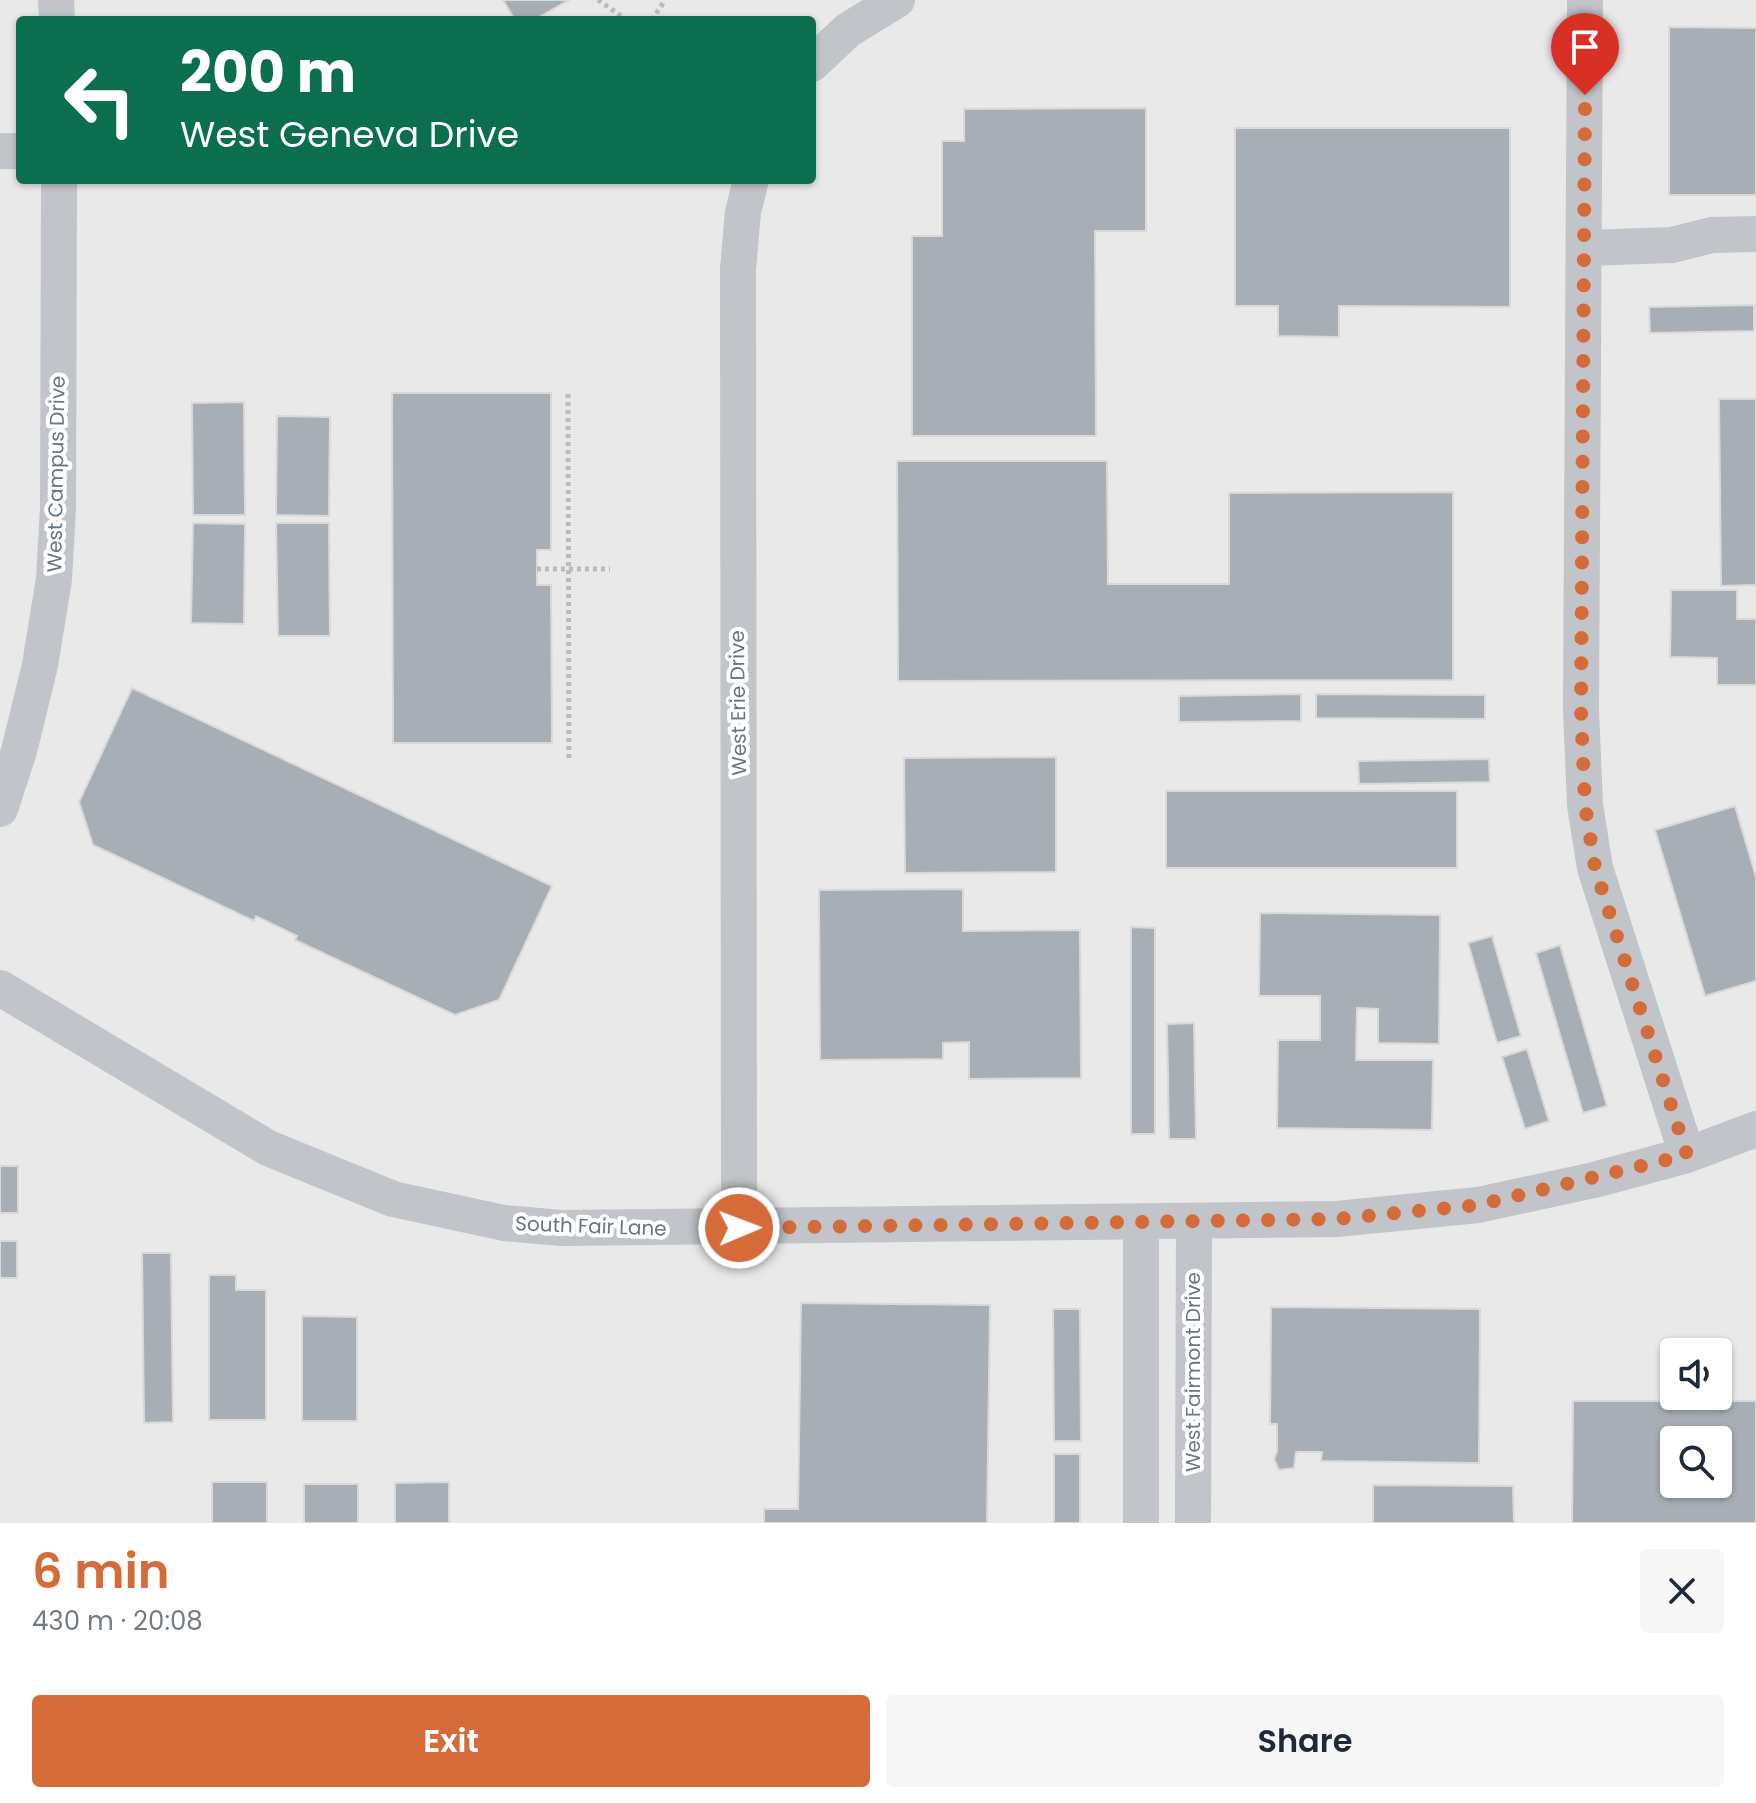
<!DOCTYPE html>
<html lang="en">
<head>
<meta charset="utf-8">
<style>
  :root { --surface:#fff; --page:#f6f6f7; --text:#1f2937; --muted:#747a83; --accent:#d46b39 }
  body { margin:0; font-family:Poppins,sans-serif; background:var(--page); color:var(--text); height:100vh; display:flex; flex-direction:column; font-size:30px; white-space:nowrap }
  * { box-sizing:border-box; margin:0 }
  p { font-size:26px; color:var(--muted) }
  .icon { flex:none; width:44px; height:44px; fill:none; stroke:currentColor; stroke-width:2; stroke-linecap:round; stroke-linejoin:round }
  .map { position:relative; height:1523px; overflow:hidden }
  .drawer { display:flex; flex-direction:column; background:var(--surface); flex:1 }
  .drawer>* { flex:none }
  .top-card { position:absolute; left:16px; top:16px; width:800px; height:168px; border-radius:8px; box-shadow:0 2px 6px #0004; background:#0b6e4f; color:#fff; overflow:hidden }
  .tools { position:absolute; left:1660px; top:1338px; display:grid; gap:16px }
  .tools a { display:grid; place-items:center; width:72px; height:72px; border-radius:8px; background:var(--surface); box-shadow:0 2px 6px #0004; font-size:40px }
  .pin { position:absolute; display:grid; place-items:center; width:68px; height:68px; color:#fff; margin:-82px -34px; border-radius:50% 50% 50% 0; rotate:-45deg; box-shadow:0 0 8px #0007 }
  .pin .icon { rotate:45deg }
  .me { position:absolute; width:88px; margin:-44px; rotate:89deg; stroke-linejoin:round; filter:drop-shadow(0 0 6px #0008) }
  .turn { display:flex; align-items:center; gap:28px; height:168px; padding:0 32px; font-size:36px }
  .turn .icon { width:104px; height:104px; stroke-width:2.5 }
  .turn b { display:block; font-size:56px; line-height:68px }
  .round { display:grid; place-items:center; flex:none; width:84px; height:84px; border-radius:8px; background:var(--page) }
  .headline { display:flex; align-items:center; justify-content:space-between; height:136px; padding:0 32px }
  h1 { font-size:48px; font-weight:600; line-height:60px; color:var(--accent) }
  .cta { display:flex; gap:16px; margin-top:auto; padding:16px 32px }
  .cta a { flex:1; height:92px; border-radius:8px; background:var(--accent); color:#fff; font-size:32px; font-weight:600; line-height:92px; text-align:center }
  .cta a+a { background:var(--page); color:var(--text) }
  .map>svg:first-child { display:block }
  .built { fill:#e8e9e8; fill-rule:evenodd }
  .building { fill:#a8aeb5; stroke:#d9d9d8; stroke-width:2; fill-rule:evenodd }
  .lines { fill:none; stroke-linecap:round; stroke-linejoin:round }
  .path { stroke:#b9bcbe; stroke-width:5; stroke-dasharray:4 4; stroke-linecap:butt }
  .minor { stroke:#c1c4c8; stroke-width:36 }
  .route { stroke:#d46b39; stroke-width:14; stroke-dasharray:0 25.2 }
  .labels { text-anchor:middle; stroke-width:8; stroke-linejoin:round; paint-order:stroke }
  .street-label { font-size:20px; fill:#697684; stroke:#fff }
</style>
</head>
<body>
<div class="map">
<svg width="1756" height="1523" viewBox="0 0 1756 1523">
  <rect width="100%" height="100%" fill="#f7f8f5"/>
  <!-- built -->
  <path class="built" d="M0,0H1756V1523H0ZM20,20H812V180H20ZM1674,1352H1718V1396H1674ZM1674,1440H1718V1484H1674Z"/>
  <!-- building -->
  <path class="building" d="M503,0H569L534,20H515Z
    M1669,27L1756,28V195H1669Z
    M1146,108V231H1095L1096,436H912V236H942V141H964V109Z
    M1235,128H1510V307L1339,306V337L1278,336V306H1235Z
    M1754,305V331L1650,333L1649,307Z
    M392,393H551V550H537V585H551L552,743H393Z
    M1719,399H1756V585L1721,586Z
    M244,402L245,515H193L192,403Z
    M277,416L330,417L329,516L276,515Z
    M897,461H1107L1108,584H1229V493L1453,492V680L898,681Z
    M193,523L245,524L244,624L191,623Z
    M276,523H329L330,636H278Z
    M1671,590H1737V619H1756V685H1717V658L1670,657Z
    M132,688L552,886L499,1000L455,1015L295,940L297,936L256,916L254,921L93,845L79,802Z
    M1301,694V721L1179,722V696Z
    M1316,694L1485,695V719L1316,718Z
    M1056,757V872L905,873L904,758Z
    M1489,759L1490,782L1359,784L1358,761Z
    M1166,791H1457V868H1166Z
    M1735,806L1756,877V981L1705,996L1655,830Z
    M963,889V931L1080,930L1081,1078L969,1079V1042L943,1043V1059L820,1060L819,890Z
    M1260,913L1440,915L1439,1044L1378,1043V1009L1357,1008L1356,1060H1433L1432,1130L1277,1128L1278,1040H1320V996H1259Z
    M1131,927L1155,928V1134H1131Z
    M1492,936L1521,1036L1497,1043L1468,943Z
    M1560,945L1607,1106L1583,1113L1536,953Z
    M1194,1023L1196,1139H1169L1167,1024Z
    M1527,1049L1549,1121L1525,1129L1502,1057Z
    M0,1166H18V1213H0Z
    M0,1241H17V1278H0Z
    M142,1253H171L173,1422L144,1423Z
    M209,1275H236V1290H266V1420H209Z
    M801,1303L990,1305L987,1523H764V1509H798Z
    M1271,1307L1480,1309L1479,1463L1321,1461L1322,1452H1296L1294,1468L1279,1470L1274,1459L1277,1452V1424H1270Z
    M1053,1309H1080L1081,1441H1054Z
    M302,1316L357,1317V1421H302Z
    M1573,1401H1756V1523H1572ZM1674,1440H1718V1484H1674Z
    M1054,1454H1080V1523H1054Z
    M212,1482H267V1523H212Z
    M449,1482V1523H395V1483Z
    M304,1484H358V1523H304Z
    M1373,1485L1513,1486L1514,1523H1373Z"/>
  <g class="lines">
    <!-- path -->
    <path class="path" d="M598,0L627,20
      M652,20L665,0
      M596,184V180
      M568,394L569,758
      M537,569H610"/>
    <!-- minor -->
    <path class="minor" d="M56,0L57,20
      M1585,0L1581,710L1585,805L1595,868L1687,1155
      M812,64L848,30L897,0
      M0,151H20
      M1584,248L1672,245L1712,235L1756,234
      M0,809L19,751L40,665L54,579L58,508L59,180
      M0,988L268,1148L393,1199L504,1223L562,1228L1337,1219L1478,1205L1594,1180L1687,1155L1756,1129
      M739,1228L738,269L743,212L751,180
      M1141,1523V1222
      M1193,1523L1194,1222"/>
  </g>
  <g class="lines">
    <!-- route -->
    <path class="route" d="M739,1228L1337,1219L1478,1205L1687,1155L1595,868L1585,805L1581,710L1585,95"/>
  </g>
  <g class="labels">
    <!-- street labels -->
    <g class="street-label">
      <text transform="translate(56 474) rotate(-89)" y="7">West Campus Drive</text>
      <text transform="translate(738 703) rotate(-91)" y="7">West Erie Drive</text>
      <text transform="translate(591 1226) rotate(2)" y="7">South Fair Lane</text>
      <text transform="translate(1193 1372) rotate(-90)" y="7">West Fairmont Drive</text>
    </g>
  </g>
</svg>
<div class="tools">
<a><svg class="icon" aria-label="sound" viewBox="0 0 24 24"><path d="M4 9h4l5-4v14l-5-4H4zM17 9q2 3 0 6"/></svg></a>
<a><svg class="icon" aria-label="search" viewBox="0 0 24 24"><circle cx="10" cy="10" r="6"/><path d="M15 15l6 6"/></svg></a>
</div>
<div class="pin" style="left:1585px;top:95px;background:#d93025"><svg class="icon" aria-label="arrive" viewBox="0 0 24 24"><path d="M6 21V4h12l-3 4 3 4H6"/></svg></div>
<svg class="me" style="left:739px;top:1228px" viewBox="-20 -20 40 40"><circle r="17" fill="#d46b39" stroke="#fff" stroke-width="3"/><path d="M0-11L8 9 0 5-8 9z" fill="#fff"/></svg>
<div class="top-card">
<div class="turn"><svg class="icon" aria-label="left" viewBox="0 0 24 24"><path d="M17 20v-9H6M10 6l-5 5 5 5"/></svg><div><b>200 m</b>West Geneva Drive</div></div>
</div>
</div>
<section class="drawer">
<div class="headline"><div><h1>6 min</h1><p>430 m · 20:08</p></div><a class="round"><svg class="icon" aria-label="close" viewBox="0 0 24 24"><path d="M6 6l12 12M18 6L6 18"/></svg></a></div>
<div class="cta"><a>Exit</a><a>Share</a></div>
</section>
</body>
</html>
